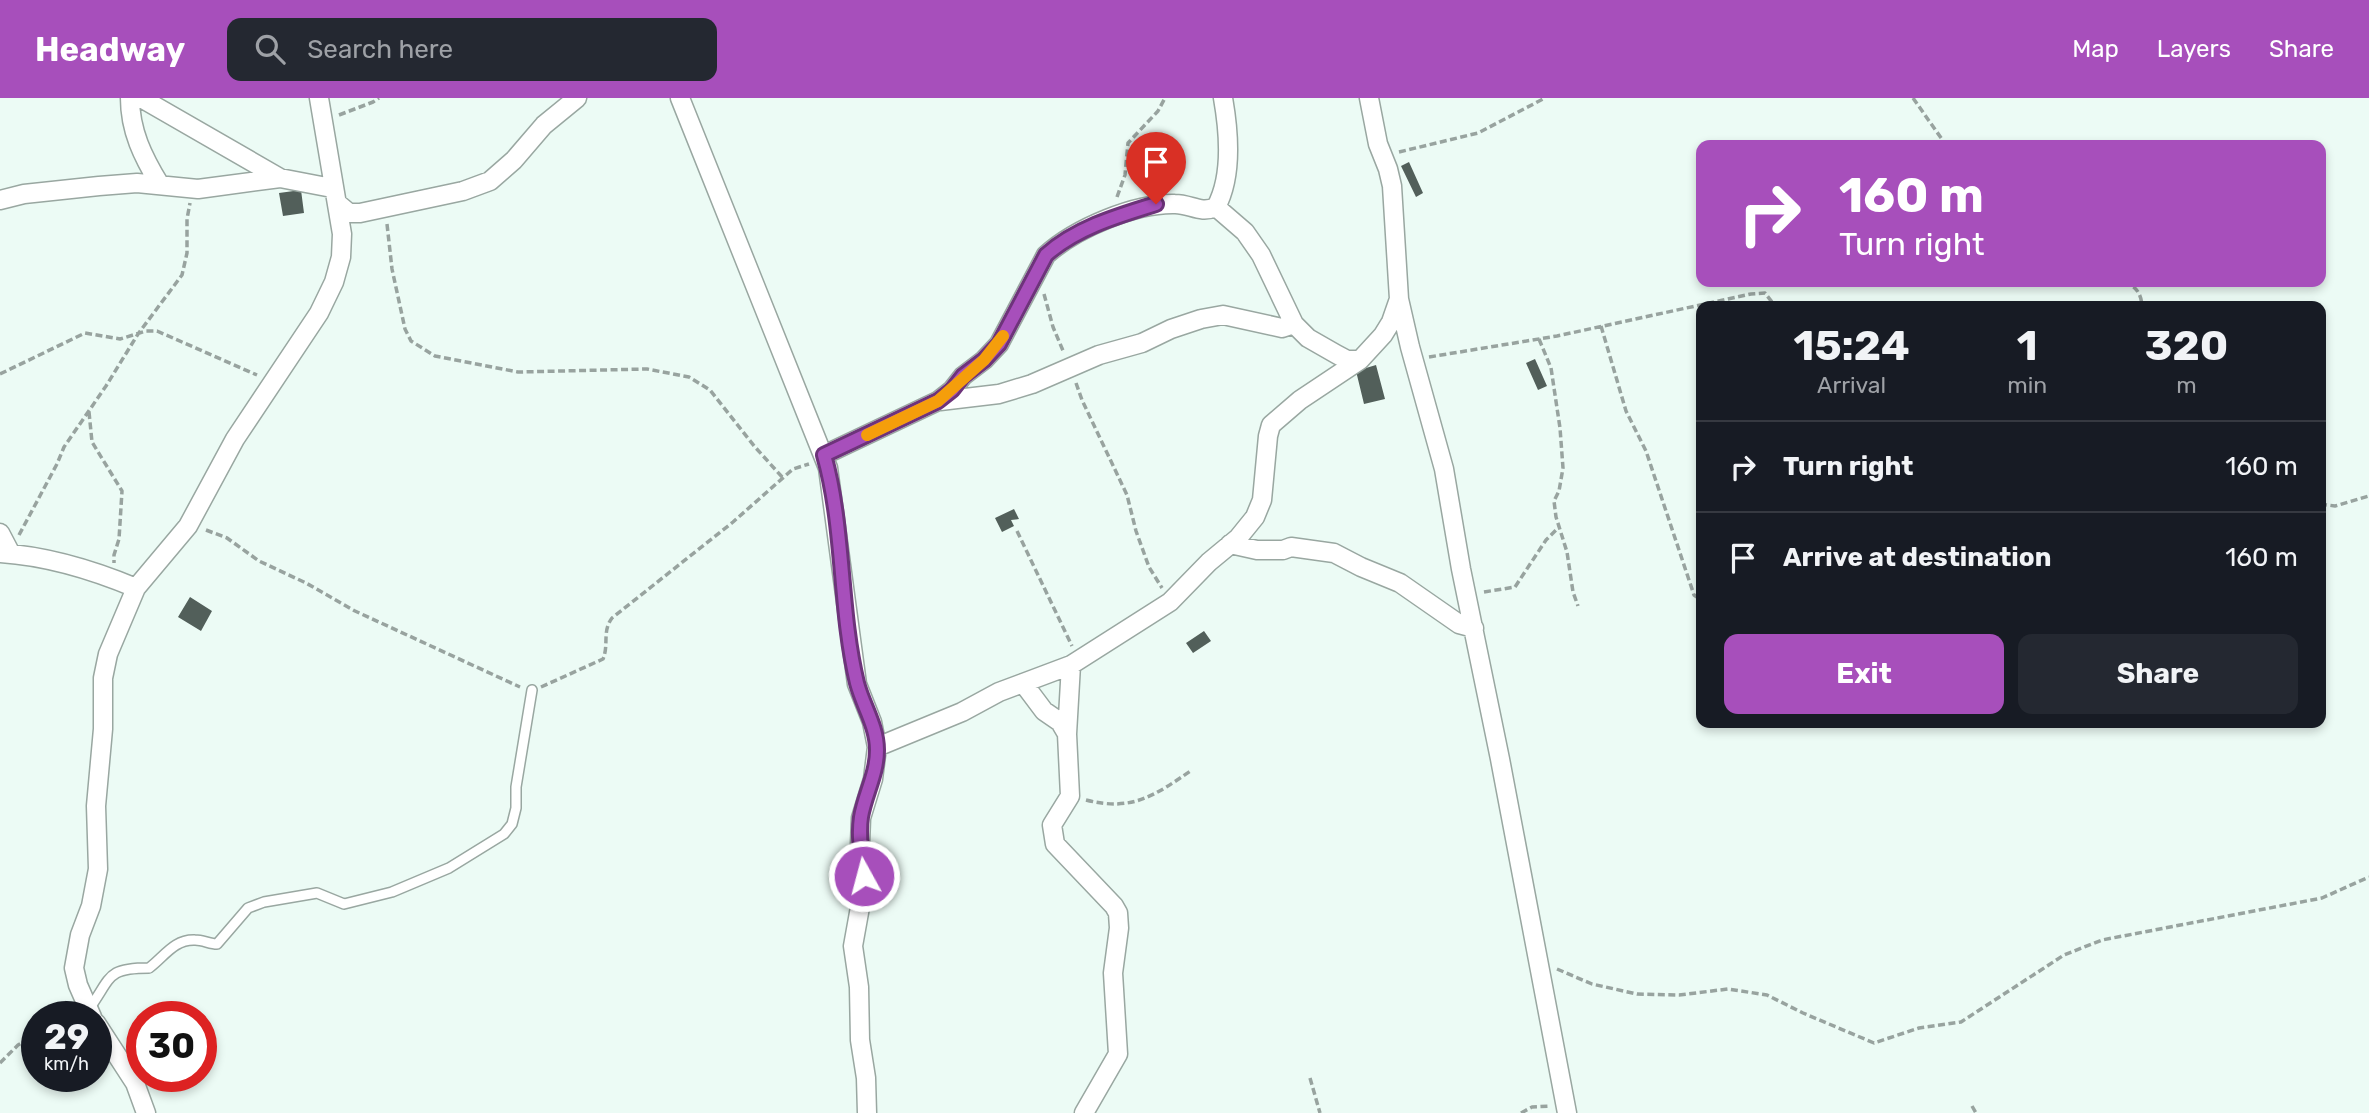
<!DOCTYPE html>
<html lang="en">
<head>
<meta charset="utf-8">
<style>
  :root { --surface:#171b24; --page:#242831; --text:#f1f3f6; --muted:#9ea1a6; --line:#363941; --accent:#a74fbb }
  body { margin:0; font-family:Rubik,sans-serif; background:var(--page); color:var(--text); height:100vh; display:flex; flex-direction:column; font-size:26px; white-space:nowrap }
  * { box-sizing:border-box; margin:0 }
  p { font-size:23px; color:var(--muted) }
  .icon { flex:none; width:38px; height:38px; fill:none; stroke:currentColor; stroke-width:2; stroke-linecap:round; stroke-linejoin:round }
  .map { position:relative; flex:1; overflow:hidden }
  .drawer { position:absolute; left:1696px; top:203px; width:630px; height:427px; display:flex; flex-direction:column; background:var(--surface); border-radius:14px; box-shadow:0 4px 10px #0003 }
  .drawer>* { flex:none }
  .top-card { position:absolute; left:1696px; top:42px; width:630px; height:147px; border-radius:14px; box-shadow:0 4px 10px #0003; background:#a74fbb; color:#fff; overflow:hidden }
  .speed { position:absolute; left:21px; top:903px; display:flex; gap:14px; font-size:35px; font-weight:700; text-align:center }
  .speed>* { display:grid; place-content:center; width:91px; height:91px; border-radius:50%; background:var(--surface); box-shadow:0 4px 10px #0003; line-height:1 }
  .speed small { font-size:18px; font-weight:400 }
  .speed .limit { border:10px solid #d22; background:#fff; color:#111 }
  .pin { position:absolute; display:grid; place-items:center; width:60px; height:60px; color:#fff; margin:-72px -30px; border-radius:50% 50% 50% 0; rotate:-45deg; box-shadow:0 0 7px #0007 }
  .pin .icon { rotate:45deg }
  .me { position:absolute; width:77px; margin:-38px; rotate:353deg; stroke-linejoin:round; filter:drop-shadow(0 0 5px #0008) }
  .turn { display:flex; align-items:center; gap:24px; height:147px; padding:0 28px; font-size:32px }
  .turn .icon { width:91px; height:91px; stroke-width:2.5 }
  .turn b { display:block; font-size:49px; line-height:60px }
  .eta { display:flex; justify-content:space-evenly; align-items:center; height:119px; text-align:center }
  .eta b { font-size:42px; font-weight:700; line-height:49px }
  .primary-button { display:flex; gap:14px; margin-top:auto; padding:14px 28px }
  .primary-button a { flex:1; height:80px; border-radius:14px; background:var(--accent); color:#fff; font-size:28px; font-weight:700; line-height:80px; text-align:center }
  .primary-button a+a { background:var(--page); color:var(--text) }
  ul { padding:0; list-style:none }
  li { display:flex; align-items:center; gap:21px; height:91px; padding:0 28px; border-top:2px solid var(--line) }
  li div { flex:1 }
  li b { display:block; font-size:26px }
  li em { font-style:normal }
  header { display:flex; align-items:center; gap:42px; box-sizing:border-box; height:98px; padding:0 35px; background:var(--accent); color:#fff }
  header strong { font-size:33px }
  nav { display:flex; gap:38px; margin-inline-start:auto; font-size:24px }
  .search { width:490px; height:63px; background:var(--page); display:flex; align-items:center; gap:18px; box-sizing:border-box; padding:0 24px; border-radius:14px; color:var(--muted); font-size:26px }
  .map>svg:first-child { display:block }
  .building { fill:#525f5a }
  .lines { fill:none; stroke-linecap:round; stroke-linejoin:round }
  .lane-casing { stroke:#99a7a1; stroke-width:12 }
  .street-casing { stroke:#99a7a1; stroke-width:21 }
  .path { stroke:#98a39f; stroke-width:3.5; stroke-dasharray:7 3.5; stroke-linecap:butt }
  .lane { stroke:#fff; stroke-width:9 }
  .street { stroke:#fff; stroke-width:18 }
  .route-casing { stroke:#6d337a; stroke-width:18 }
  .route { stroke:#a74fbb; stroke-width:12 }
  .slow { stroke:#f59e0b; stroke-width:12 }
</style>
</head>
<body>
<header>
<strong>Headway</strong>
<div class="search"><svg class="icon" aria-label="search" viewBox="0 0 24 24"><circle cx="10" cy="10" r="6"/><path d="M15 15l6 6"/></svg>Search here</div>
<nav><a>Map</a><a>Layers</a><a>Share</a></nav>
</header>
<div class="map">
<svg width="2369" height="1015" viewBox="0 0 2369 1015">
  <rect width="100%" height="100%" fill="#ecfbf5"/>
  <!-- building -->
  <path class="building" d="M1409,64L1423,95L1416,99L1401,68Z
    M301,92L304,115L283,118L279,95Z
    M1535,261L1547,288L1538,292L1526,265Z
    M1376,267L1385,301L1364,306L1356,273Z
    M1014,411L1019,421L1011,422L1014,428L1002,434L995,420Z
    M190,499L212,513L201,533L178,519Z
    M1204,533L1211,543L1193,555L1186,545Z"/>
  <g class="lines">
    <defs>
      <path id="lane" d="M89,911C112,879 106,870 149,870C164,859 174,841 195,842C203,842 210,846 217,846L248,810L264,804L317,795L344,806L392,794L449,770L504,736L512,726L516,710V689L532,592"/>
      <path id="street" d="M130,0C130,33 143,59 160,87
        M141,0L280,80
        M680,0L828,370L857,586L872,624L877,649L873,681L861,720L860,746L864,787L853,848L859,889L860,942L866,980L867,1015
        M1369,0L1378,46L1388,71L1392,88L1399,201L1410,249L1444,371L1461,471L1500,661L1567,1015
        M0,102L24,96L99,88L137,85L198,91L280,80L332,90
        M337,105L349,115H360L463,93L490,83L514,62L544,27L577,0
        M1216,109L1245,134L1261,157L1294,226L1308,240L1336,256L1347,262H1360
        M940,303L999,296L1032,286L1099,257L1142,245L1171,231L1201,221L1223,217L1282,230L1294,226
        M824,357L938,303L952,292L963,278L984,262L999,246L1046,157C1076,130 1135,105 1175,106C1191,106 1200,116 1216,109C1233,78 1229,34 1223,0
        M0,435L11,456
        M1230,446L1257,452H1283L1291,449L1334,455L1361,469L1400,485L1459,526L1474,530
        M0,455C47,458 93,472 136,490
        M1071,567L1067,636L1070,698L1052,727L1055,746L1114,808L1118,815L1119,830L1113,875L1118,956L1084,1015
        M1023,585L1044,613L1060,624L1067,636
        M877,649L962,614L999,594L1071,567L1170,504L1209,464L1238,440L1255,419L1262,402L1268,338L1271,327L1300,302L1360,262L1383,237L1391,224L1399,201
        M92,919L78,887L74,870L80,837L91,808L98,771L96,708L103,631V580L108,556L136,490L188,428L235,341L319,215L334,184L341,159L342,136L319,0
        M96,925L135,985L146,1015"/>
    </defs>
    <!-- lane casing -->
    <use href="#lane" class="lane-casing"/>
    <!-- street casing -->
    <use href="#street" class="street-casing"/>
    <!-- path -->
    <path class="path" d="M1913,0L1946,47
      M339,17L373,4L379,0
      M1399,54L1478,35L1545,0
      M1117,99L1125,77L1128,45L1158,13L1165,0
      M387,126L392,171L405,231L411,243L435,258L518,274L647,271L689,279L710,292L755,349L783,380
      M2124,184C2136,188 2141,195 2142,208
      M1044,196L1053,229L1064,255
      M1601,228L1626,313L1646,353L1694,497L1701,502
      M1539,241L1551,270L1560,330L1563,370L1559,393L1554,403L1556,419L1567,454L1573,494L1578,508
      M1429,259L1557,238L1751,196L1765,195L1775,208
      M0,276L85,235L120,241L146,233H157L257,277
      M1076,285L1082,302L1127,397L1136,433L1149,469L1162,490
      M89,314L92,344L122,393L119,441L114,457V465
      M2320,406L2335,408L2369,398
      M206,432L227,440L259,463L306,485L355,513L520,589
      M1017,433L1072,548
      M19,437L57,366L64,349L106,288L138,236L182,177L187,155V121L190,105
      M1484,494L1515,489L1546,442L1559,429
      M541,589L603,561C609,547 602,533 612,520L733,424L793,371L809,366
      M1086,702C1133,714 1155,697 1192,672
      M1557,871L1592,886L1637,896L1679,897L1728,891L1767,897L1803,915L1874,945L1919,930L1961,924L2064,857L2102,842L2322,800L2369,779
      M60,919L64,913L67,903
      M0,965L18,947L37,936
      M1310,980L1320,1015
      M1972,1008L1976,1015
      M1521,1015L1532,1009L1550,1008"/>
    <!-- lane -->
    <use href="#lane" class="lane"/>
    <!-- street -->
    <use href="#street" class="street"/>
  </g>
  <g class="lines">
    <defs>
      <path id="route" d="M864,778C862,759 858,739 861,719C865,696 877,676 877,652C877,628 863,608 857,585C839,511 845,431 824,357L938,303L952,292L963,278L984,262L999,246L1046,157C1076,130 1117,118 1156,106"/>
    </defs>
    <!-- route casing -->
    <use href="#route" class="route-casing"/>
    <!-- route -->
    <use href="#route" class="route"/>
    <!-- slow -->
    <path class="slow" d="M867,337L938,303L984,262L1003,238"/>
  </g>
</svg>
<div class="speed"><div>29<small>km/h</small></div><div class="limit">30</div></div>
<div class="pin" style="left:1156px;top:106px;background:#d93025"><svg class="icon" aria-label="arrive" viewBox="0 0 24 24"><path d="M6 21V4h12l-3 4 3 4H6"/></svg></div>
<svg class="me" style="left:864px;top:778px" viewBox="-20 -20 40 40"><circle r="17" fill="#a74fbb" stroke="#fff" stroke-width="3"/><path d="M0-11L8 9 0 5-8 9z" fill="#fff"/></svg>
<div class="top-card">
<div class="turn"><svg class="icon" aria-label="right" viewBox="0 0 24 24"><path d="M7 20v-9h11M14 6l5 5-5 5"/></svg><div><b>160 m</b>Turn right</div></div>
</div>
<section class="drawer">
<div class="eta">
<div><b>15:24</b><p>Arrival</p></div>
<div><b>1</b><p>min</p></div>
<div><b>320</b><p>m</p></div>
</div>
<ul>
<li><svg class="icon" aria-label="right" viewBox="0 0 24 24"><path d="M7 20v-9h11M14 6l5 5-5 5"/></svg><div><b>Turn right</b></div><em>160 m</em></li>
<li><svg class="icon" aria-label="arrive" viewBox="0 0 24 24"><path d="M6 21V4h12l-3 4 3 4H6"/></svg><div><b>Arrive at destination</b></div><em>160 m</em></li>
</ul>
<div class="primary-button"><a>Exit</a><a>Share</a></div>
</section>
</div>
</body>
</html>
